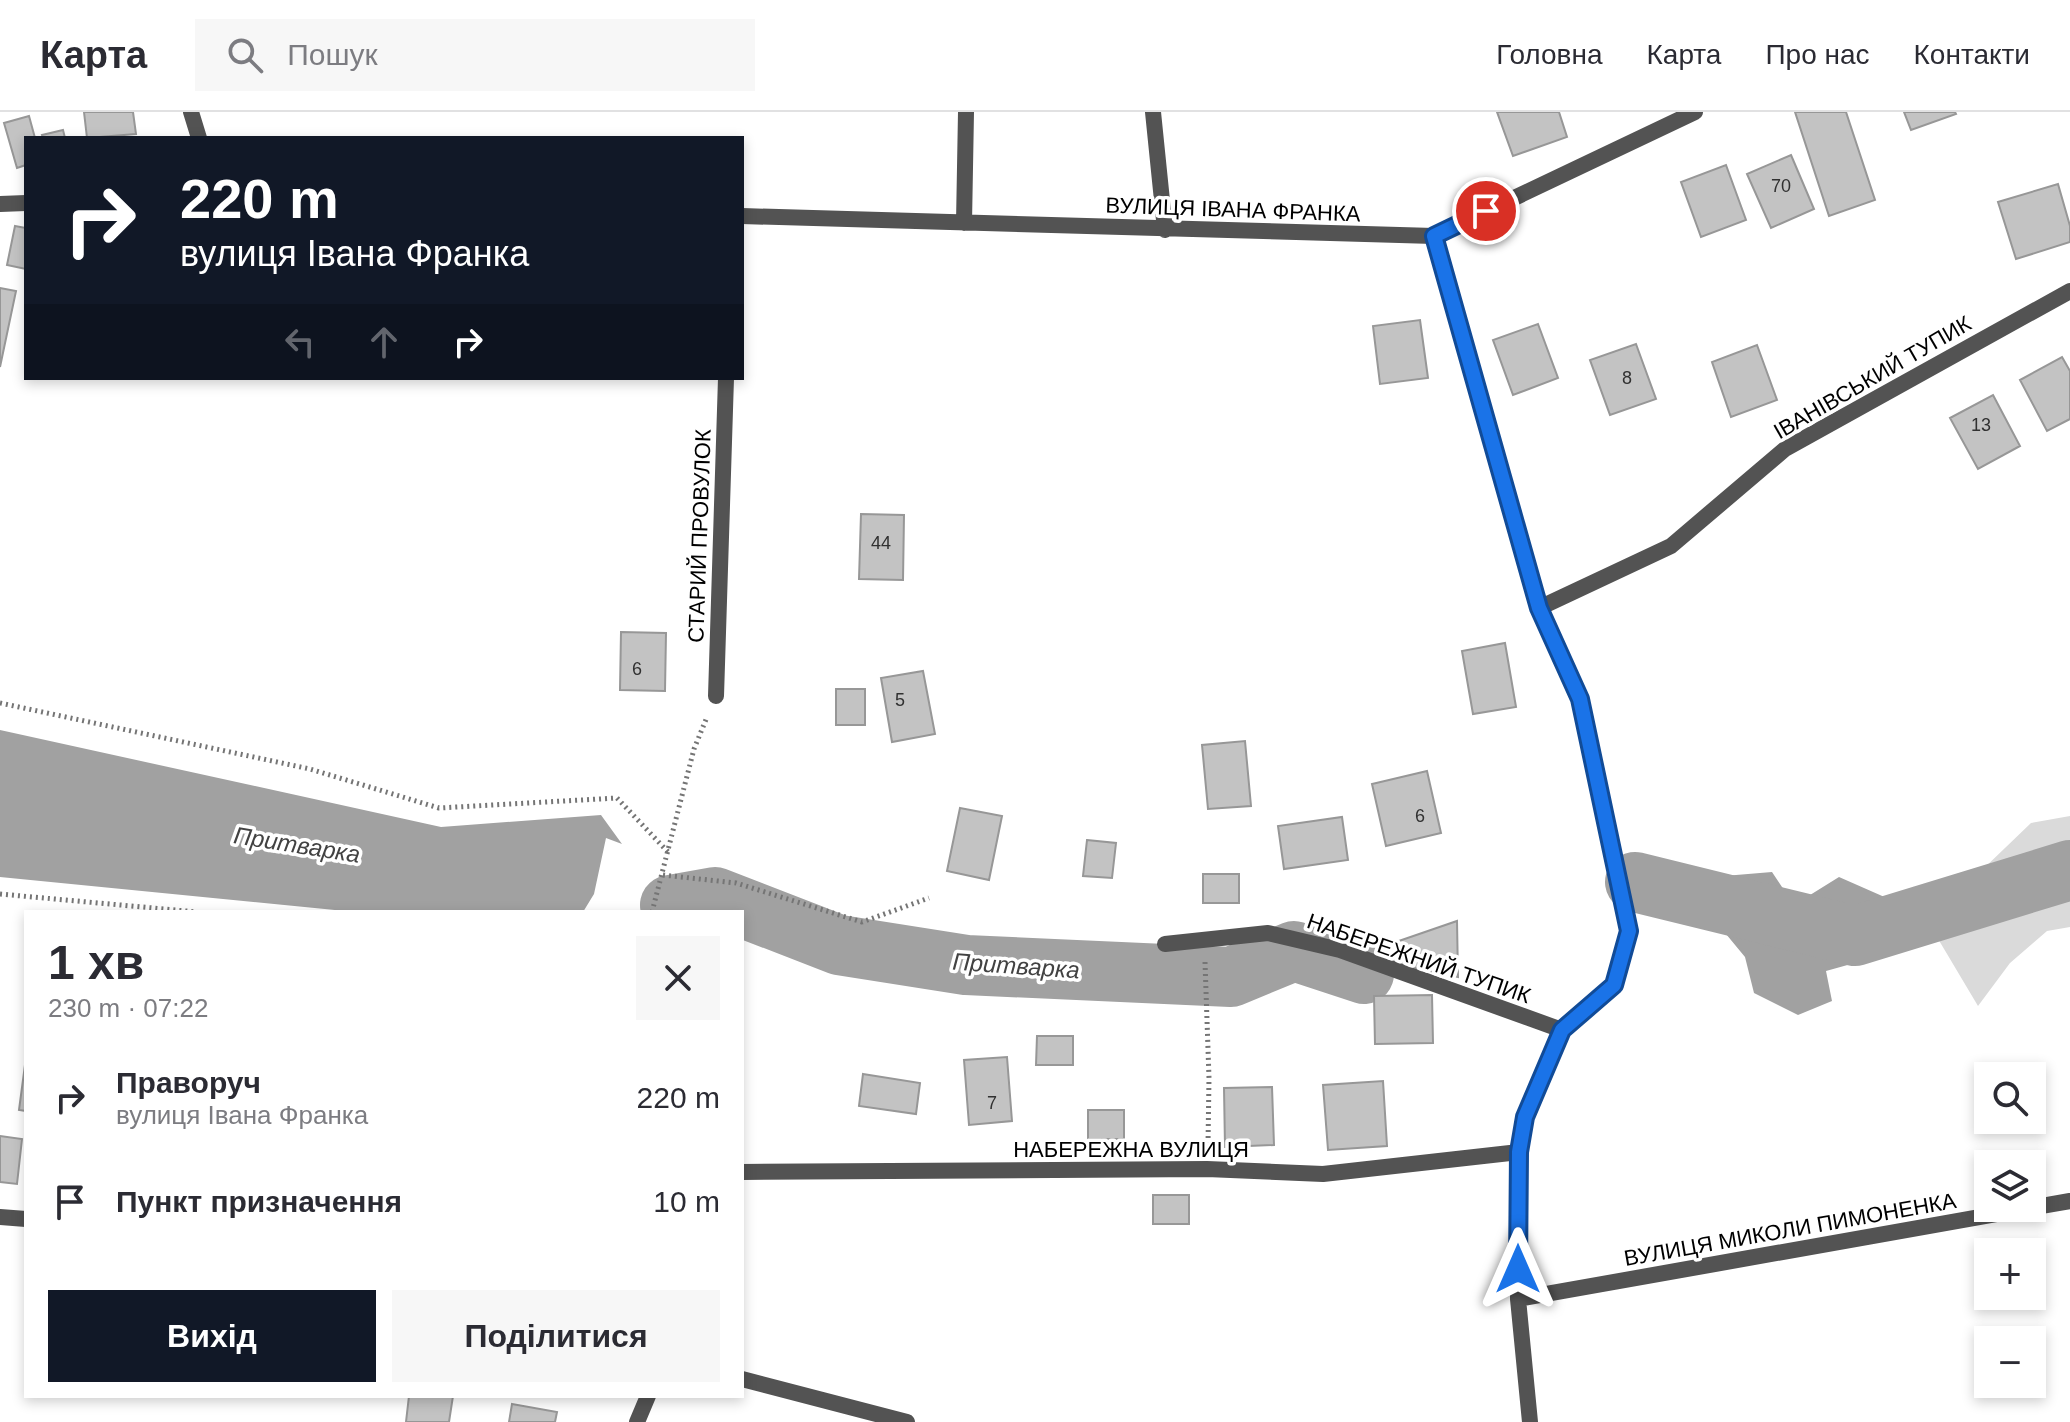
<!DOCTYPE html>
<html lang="uk">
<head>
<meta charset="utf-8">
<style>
  :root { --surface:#fff; --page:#f7f7f7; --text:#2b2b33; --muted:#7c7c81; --line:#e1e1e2; --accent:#111827 }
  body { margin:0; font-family:Arial,sans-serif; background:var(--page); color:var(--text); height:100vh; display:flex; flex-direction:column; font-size:30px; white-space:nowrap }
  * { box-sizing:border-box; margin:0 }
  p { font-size:26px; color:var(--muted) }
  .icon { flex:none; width:44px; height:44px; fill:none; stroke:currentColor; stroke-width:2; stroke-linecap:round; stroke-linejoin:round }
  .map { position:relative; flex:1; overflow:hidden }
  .panel { position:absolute; left:24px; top:798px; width:720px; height:488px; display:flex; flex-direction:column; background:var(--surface); border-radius:0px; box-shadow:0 4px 12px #0003 }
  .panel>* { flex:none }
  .guide { position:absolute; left:24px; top:24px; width:720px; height:244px; border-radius:0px; box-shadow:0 4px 12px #0003; background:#111827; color:#fff; overflow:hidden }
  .buttons { position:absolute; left:1974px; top:950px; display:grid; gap:16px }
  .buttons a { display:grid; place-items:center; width:72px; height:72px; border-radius:0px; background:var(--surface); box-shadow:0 4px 12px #0003; font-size:40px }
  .pin { position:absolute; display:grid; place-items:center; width:68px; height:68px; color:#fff; margin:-34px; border:4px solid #fff; border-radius:50%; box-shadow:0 2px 8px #0007 }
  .me { position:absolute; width:88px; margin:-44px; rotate:0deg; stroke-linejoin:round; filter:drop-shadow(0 0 6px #0008) }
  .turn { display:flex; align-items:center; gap:28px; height:168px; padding:0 24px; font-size:36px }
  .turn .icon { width:104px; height:104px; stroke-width:2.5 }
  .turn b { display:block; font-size:56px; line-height:68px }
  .lanes { display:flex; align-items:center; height:76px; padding:0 24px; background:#0003; justify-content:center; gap:40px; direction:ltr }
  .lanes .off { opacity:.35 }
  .round { display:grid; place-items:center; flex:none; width:84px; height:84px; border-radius:0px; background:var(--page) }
  .summary { display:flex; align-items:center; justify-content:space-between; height:136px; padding:0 24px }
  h1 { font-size:48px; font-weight:700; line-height:60px }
  .button { display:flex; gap:16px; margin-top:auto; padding:16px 24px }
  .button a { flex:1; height:92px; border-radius:0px; background:var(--accent); color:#fff; font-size:32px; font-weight:700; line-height:92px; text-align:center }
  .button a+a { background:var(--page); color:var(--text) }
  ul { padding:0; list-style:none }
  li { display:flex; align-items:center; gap:24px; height:104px; padding:0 24px }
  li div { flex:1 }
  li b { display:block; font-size:30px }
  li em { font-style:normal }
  header { display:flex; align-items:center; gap:48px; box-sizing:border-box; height:112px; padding:0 40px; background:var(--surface); border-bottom:2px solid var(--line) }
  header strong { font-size:38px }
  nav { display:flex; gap:44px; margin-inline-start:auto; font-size:28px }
  .search { width:560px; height:72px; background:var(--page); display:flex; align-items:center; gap:20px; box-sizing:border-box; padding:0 28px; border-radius:0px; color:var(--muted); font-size:30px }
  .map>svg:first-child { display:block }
  .green { fill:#dadada }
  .water { fill:#a1a1a1 }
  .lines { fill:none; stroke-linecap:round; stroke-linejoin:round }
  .river { stroke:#a1a1a1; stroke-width:60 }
  .building { fill:#c3c3c3; stroke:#979797; stroke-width:2 }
  .path { stroke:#757575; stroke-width:5; stroke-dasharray:2 4; stroke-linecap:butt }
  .street { stroke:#535353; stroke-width:16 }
  .route-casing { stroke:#114b97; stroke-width:20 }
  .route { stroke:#1a73e8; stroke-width:14 }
  .labels { text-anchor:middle; stroke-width:7; stroke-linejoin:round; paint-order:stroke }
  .number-label { font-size:18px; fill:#313131 }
  .street-label { font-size:22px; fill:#000; stroke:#fff }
  .water-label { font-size:24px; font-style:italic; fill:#424242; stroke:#fff }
</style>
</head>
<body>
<header>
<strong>Карта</strong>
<div class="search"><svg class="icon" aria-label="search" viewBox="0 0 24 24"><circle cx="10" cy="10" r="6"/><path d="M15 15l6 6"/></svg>Пошук</div>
<nav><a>Головна</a><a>Карта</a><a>Про нас</a><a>Контакти</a></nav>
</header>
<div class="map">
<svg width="2070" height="1310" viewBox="0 0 2070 1310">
  <rect width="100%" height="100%" fill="#fff"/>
  <!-- green -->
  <path class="green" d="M2070,704V815L2047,819L2010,851L1978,894L1928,810L2031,711Z"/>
  <!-- water -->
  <path class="water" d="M0,618L441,715L601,703L622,732L606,726L594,782L583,800H355L0,765Z
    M1772,760L1794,793L1839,765L1889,787L1869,847L1826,859L1832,889L1798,903L1754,881L1745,845L1702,793L1724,764Z"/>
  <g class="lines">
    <!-- river -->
    <path class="river" d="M1635,770L1855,824L2070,758
      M670,793L715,785L839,833L966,853L1231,865L1294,839L1364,862"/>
  </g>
  <!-- building -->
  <path class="building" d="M84,0H133L136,22L87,26Z
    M1497,0H1559L1567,25L1513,44Z
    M1795,0H1846L1875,88L1829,104Z
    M1904,0H1955L1956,2L1911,18Z
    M29,4L35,26H26V53L17,56L4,11Z
    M63,18L65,26H43L42,23Z
    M1791,43L1814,97L1771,116L1747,62Z
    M1726,53L1746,108L1701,125L1681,70Z
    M2058,72L2070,114V130L2016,147L1998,90Z
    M15,114L26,116V157L7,153Z
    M0,176L16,179L0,255Z
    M1420,208L1428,266L1380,272L1373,214Z
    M1538,212L1558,266L1513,283L1493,228Z
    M1636,232L1656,287L1610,303L1590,248Z
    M1757,233L1777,288L1731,305L1712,250Z
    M2062,245L2070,259V307L2047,319L2020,268Z
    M1993,283L2020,334L1978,357L1950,306Z
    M861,402L904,403L903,468L859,467Z
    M621,520L666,521L665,579L620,578Z
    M1505,531L1516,595L1473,602L1462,539Z
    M923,559L935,622L892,630L881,566Z
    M836,577H865V613H836Z
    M1245,629L1251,694L1208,697L1202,633Z
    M1427,659L1441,721L1386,734L1372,672Z
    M960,696L1002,704L989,768L947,759Z
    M1342,705L1348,748L1284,757L1278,714Z
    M1087,728L1116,731L1112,766L1083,764Z
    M1203,762H1239V791H1203Z
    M1457,809L1458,865L1388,850L1390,832Z
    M1432,883L1433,931L1375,932L1374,884Z
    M1037,924H1073V953H1036Z
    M1007,945L1012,1009L969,1013L964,948Z
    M25,953L26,954V999L19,998Z
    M863,962L920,971L916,1002L859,994Z
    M1383,969L1387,1034L1328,1038L1323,973Z
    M1272,975L1274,1033L1225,1035L1224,976Z
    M1088,998H1124V1027H1088Z
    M0,1024L22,1027L17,1072L0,1070Z
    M1153,1083H1189V1112H1153Z
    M409,1284H453L449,1310H406Z
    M512,1292L557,1300L555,1310H509Z"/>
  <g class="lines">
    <!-- path -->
    <path class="path" d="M0,591L310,657L439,696L617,686L669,741
      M663,763L736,771L862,810L929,786
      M0,782L197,800
      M652,800L694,637L707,605
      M1205,850L1209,966L1208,1032"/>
    <!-- street -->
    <path class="street" d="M191,0L199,26
      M1153,0L1165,118
      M0,92L26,91
      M742,104L1434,124L1695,0
      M964,111L966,0
      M1434,124L1539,496L1580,587L1629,819L1614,873L1562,918L1525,1005L1519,1040L1518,1187L1530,1310
      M1539,496L1671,434L1785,337L2070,179
      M716,584L726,266
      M1165,832L1268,821L1340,838L1562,918
      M742,1060L1207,1057L1323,1062L1519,1040
      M0,1105L26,1107
      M1518,1187L2070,1089
      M742,1267L907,1310
      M637,1310L648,1284"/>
  </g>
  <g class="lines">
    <defs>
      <path id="route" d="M1486,99L1434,124L1539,496L1580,587L1629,819L1614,873L1562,918L1525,1005L1519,1040L1518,1157"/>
    </defs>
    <!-- route casing -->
    <use href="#route" class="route-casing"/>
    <!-- route -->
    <use href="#route" class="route"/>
  </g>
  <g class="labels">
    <!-- number labels -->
    <g class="number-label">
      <text x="1781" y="80">70</text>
      <text x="1627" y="272">8</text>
      <text x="1981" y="319">13</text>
      <text x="881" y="437">44</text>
      <text x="637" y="563">6</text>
      <text x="900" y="594">5</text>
      <text x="1420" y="710">6</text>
      <text x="992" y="997">7</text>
    </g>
    <!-- street labels -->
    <g class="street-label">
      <text transform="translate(1233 97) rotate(2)" y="8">ВУЛИЦЯ ІВАНА ФРАНКА</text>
      <text transform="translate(1872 265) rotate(-30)" y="8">ІВАНІВСЬКИЙ ТУПИК</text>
      <text transform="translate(699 424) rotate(-88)" y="8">СТАРИЙ ПРОВУЛОК</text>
      <text transform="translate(1419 846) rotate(19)" y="8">НАБЕРЕЖНИЙ ТУПИК</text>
      <text x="1131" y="1045">НАБЕРЕЖНА ВУЛИЦЯ</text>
      <text transform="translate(1790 1117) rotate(-10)" y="8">ВУЛИЦЯ МИКОЛИ ПИМОНЕНКА</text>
    </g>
    <!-- water labels -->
    <g class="water-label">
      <text transform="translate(297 733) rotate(9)" y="8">Притварка</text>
      <text transform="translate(1016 854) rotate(4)" y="8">Притварка</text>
    </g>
  </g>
</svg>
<div class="buttons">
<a><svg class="icon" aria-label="search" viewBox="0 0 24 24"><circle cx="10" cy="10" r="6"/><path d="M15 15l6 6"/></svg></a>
<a><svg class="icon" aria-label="layers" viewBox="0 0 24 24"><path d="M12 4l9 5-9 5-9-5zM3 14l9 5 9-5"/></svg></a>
<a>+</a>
<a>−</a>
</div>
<div class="pin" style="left:1486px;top:99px;background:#d93025"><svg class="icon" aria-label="arrive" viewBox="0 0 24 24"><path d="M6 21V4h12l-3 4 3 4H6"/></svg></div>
<svg class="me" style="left:1518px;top:1157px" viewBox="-20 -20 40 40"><path d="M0-17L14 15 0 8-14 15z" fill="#1a73e8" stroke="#fff" stroke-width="4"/></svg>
<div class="guide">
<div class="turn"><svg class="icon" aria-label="right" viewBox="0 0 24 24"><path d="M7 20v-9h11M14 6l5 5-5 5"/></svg><div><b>220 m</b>вулиця Івана Франка</div></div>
<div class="lanes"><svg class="icon off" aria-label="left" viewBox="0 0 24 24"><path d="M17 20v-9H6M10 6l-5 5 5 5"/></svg><svg class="icon off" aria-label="ahead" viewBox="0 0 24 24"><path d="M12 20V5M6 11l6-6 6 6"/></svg><svg class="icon" aria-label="right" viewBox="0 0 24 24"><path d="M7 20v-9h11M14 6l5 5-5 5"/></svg></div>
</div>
<section class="panel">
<div class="summary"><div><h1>1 хв</h1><p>230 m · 07:22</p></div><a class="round"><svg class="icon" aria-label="close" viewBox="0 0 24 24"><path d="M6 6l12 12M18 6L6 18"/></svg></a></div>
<ul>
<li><svg class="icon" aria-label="right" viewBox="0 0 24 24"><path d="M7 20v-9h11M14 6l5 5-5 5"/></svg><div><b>Праворуч</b><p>вулиця Івана Франка</p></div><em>220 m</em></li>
<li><svg class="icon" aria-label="arrive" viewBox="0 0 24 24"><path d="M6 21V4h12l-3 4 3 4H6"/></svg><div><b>Пункт призначення</b></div><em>10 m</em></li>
</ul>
<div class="button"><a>Вихід</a><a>Поділитися</a></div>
</section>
</div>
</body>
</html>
